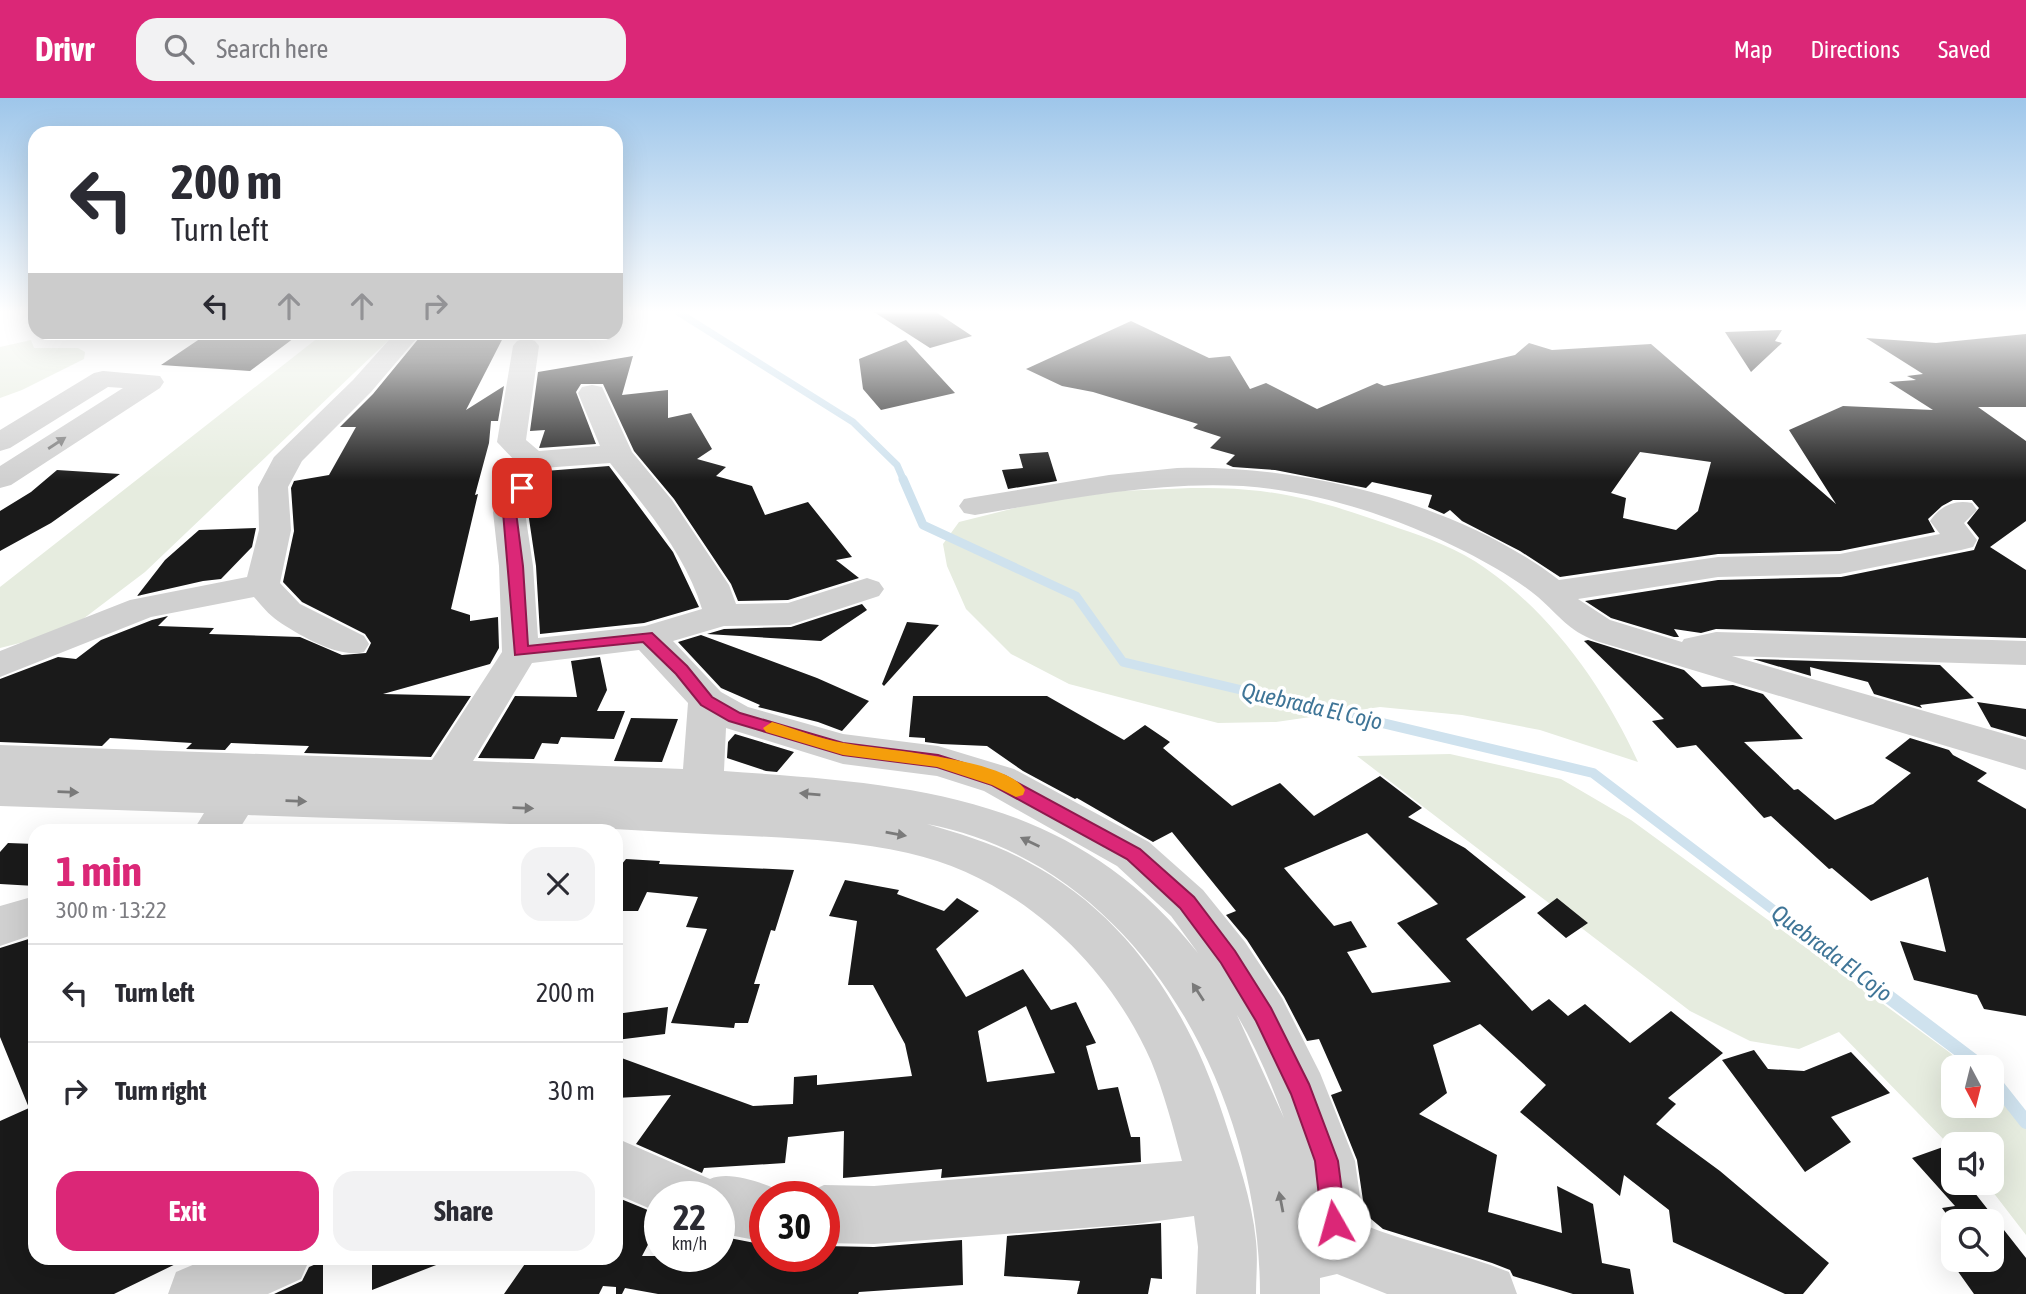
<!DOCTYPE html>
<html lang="en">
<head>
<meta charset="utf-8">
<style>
  :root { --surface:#fff; --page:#f2f2f3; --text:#2b2b33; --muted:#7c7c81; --line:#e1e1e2; --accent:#db2777 }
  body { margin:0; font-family:"Asap Condensed",sans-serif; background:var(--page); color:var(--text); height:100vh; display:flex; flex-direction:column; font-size:26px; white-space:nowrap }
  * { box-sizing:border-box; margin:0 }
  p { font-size:23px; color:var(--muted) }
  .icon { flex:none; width:38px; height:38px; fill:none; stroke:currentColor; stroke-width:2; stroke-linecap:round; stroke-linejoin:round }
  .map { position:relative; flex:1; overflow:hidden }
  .panel { position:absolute; left:28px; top:726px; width:595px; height:441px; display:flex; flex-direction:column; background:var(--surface); border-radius:21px; box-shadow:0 7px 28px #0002 }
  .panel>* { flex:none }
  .guide { position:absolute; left:28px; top:28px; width:595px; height:214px; border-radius:21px; box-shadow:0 7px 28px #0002; background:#fff; color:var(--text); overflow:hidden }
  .needle { width:46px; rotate:173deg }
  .tools { position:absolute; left:1941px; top:957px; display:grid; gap:14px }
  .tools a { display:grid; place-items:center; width:63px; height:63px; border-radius:14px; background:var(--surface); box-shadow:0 7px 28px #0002; font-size:35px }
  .speed { position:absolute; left:644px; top:1083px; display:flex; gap:14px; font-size:35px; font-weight:700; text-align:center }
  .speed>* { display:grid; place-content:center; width:91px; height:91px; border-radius:50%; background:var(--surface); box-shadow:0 7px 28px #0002; line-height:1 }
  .speed small { font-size:18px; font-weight:400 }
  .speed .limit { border:10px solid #d22; background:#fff; color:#111 }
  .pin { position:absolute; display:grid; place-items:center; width:60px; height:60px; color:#fff; margin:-30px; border-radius:14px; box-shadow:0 4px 10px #0006 }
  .me { position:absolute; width:77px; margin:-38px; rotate:353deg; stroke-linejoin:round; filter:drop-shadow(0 0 5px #0008) }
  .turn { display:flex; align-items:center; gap:24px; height:147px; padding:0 28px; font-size:32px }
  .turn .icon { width:91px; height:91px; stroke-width:2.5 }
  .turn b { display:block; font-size:49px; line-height:60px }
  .lanes { display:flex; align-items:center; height:66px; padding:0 28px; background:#0003; justify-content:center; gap:35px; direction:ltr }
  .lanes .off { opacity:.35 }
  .round { display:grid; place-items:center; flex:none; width:74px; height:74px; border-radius:21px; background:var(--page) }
  .overview { display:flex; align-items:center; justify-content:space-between; height:119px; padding:0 28px }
  h1 { font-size:42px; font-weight:700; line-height:52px; color:var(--accent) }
  .primary-button { display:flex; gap:14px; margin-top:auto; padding:14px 28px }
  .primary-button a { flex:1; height:80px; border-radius:21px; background:var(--accent); color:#fff; font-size:28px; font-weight:700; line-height:80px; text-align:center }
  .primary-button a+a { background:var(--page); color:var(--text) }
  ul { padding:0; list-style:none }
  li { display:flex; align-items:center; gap:21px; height:98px; padding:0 28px; border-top:2px solid var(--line) }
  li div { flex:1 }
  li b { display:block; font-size:26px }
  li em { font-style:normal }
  header { display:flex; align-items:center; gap:42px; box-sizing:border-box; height:98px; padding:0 35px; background:var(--accent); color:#fff }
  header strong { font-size:33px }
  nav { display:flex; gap:38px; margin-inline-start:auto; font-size:24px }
  .search { width:490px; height:63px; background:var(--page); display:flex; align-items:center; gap:18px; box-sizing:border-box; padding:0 24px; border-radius:21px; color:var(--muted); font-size:26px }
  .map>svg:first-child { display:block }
  .green { fill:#e6ecdf }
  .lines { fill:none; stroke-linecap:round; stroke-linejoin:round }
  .stream-far3 { stroke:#cfe2ee; stroke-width:7 }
  .stream-far2 { stroke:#cfe2ee; stroke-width:9 }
  .stream-far1 { stroke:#cfe2ee; stroke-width:10 }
  .stream { stroke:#cfe2ee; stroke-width:14 }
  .building { fill:#1a1a1a; fill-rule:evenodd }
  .minor { fill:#d0d0d0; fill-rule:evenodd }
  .oneway { fill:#7a7a7a }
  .route { fill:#db2777; stroke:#8e194d; stroke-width:2 }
  .slow { fill:#f59e0b }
  .labels { text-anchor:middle; stroke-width:7; stroke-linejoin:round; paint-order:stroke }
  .water-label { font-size:23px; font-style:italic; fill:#3f7597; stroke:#fff }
</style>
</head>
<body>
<header>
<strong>Drivr</strong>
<div class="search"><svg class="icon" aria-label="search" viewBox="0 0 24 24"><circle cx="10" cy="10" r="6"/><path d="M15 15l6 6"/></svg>Search here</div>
<nav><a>Map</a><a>Directions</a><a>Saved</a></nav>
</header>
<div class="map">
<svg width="2026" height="1196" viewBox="0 0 2026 1196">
  <rect width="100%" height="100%" fill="#fff"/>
  <!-- green -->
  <path class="green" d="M324,235H396L145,474L83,521L28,543L0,550V489Z
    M31,242L34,250H78L85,254L84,261L22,292L0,300V249Z
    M1191,390C1210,390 1230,390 1249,392C1300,396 1351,413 1398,430C1428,440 1459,451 1485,470C1553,517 1604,590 1638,664L1540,632L1462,617L1380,609L1276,624L1218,625L1069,586L1011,556L966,511L947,468L943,446L959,424L1039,404L1120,393Z
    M1450,656L1561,681L1631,722L1949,954L1966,969L1953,970V1008H1992V992L2026,1021V1137L1986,1085H1992V1046H1953V1051L1839,934L1799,951L1750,943L1690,913L1357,658Z"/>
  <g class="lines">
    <!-- stream-far3 -->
    <path class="stream-far3" d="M678,214L853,324L897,367L904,383"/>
    <!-- stream-far2 -->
    <path class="stream-far2" d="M903,381L923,427L1076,498L1123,564L1250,594"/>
    <!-- stream-far1 -->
    <path class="stream-far1" d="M1243,592L1593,675L1838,861"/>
    <!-- stream -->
    <path class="stream" d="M1836,859L1983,970
      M1992,981L2026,1024"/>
  </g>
  <!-- building -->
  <path class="building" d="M874,214H936L972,238L930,250Z
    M1131,223L1209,260L1230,258L1250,291L1266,285L1317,311L1377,285L1384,288L1515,257L1529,245L1552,252L1651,246L1836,406L1789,332L1843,308L1933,312L1889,284L1916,282L1907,278L1923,276L1866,240L1936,245L2026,236V309H1978L2026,343V423L1990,449L2026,472V540L1716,531L1701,535L1674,531L1679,539H1674L1611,520L1585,503L1718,482L1841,479L1974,452L1979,440L1967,425L1979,410L1972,402H1953L1942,408L1928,421L1935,434L1840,453L1718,456L1560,479L1520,453L1462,423L1450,412L1444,416L1428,409L1432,397L1372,384L1366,390L1275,372L1233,369L1226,366L1235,357L1210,350L1221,339L1193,330L1198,326L1093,294L1062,288L1026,271ZM1640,354L1711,364L1698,413L1676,432L1623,420L1626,400L1611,395Z
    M1782,232L1775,243L1782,245L1751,274L1725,234Z
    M210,234H302L250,273L161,267Z
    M424,234H506L466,312L504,288L498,323H491L489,345L475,397L478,396L451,511L470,517V523L498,519L499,550L490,566L383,596L471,598L431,659L304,655L309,648L231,645L225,652L186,651L192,645L110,640L102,648L0,644V581L58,559L76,561L101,542L152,522L168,518L158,528L214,530L209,536L300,539L342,557L366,555L371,545L365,536L302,504L283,484L294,433L291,390L294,383L329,377L356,329H340L373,296Z
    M906,242L955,295L881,312L863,291L859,261Z
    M633,258L622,297L668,292V320L691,315L712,351L697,361L726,369L716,378L752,388L765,417L808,404L852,459L836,462L859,480L788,502L738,503L731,486L674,401L634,353L603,286H581L576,294L596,346L539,350L545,332L530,333L538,274Z
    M1048,354L1057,383L1008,391L1002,372L1023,370L1019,356Z
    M609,368L673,454L699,509L644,525L540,536L536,468L528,414L545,373Z
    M57,372L120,376L51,425L0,453V413L31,394Z
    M256,430L252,449L221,481L203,483L137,498L165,462L199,432Z
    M862,506L867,512L821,543L707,536L724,531L791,529Z
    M907,524L939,527L884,588L882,586Z
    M701,537L817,580L869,603L842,633L818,624L758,609L760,607L721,590L678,544Z
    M1588,542L1684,572L1702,589L1733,587L1763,596L1803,641L1744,644L1794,692L1798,691L1835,722L1873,706L1911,675L1885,660L1910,640L1949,652L1953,657L1987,675L1977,683L2026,711V918L1984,911L1977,897L1914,882L1900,843L1946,854L1928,779L1871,803L1832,770L1829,771L1771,718L1764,720L1696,647L1677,650L1652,623L1664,621L1584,543Z
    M600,559L607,592L597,613H625L614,641L561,639L558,646L542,645L534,661L478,660L515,598L577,599L571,563Z
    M1753,561L1940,567L1974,600L1920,607L1922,610L1874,596L1868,584L1810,569L1811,578Z
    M913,598H1047L1124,642L1145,627L1170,644L1163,650L1232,708L1280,685L1314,718L1380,678L1422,710L1408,719L1465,750L1526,799L1466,841L1532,913L1549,901L1568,918L1585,906L1630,945L1671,913L1723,955L1668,1000L1676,1006L1656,1026L1720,1073L1829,1165L1803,1196H1785L1673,1144L1669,1112L1624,1077L1620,1098L1520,1014L1546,987L1480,926L1433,947L1447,995L1419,1016L1497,1057L1488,1114L1562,1135L1557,1088L1593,1106L1602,1165L1630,1171L1634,1196H1573L1513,1178L1510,1172L1492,1165L1383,1131L1365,1116L1357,1062L1331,997L1342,993L1319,941L1307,943L1284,899L1247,842L1226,817L1236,813L1172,734L1153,744L1077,700L1075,701L1023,673L987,648L941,646L925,644V640L909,639ZM1367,735L1438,806L1397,825L1451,884L1372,895L1347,854L1367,849L1351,823L1334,828L1284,770Z
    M1977,604L2026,611V639L1991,629Z
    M631,620L678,621L662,664L614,663Z
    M735,636L794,654L777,674L766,673L727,660L728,644Z
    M8,745L35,746V788L0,786V754Z
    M626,761L660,763L659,766L794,772L775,833L771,832L754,886H760L748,925H735L734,930L671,925L707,831L686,829L698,799L647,794L638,813H616V773Z
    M845,782L899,792L897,796L944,813L957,800L979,813L936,851L966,899L1023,871L1051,912L1076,904L1096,945L1086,948L1098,992L1118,989L1131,1039H1140L1141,1064L941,1080L942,1071L843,1080L844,1033L788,1039L785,1065L704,1070L702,1075L636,1046L671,997L616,1000V958L753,1008L793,1006L794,979L817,977V987L912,978L905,946L873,887H848L857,823L829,818ZM1026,908L1055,975L987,984L978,933Z
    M1557,800L1588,825L1566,840L1537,815Z
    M35,839V1160H188L114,1196H0V1023L29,1010L0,939V850Z
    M668,909L665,936L616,942V916Z
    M1754,952L1768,971L1804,973L1851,954L1890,995L1831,1019L1851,1044L1805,1074L1722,962Z
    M1943,1049L1953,1060V1085H1967L2026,1160V1196H1974L1942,1151L1953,1142V1162H1992V1124L1953,1125L1942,1110L1955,1108L1912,1060Z
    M616,1099L660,1117V1124L642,1158H719V1138L765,1147V1158H824V1148L874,1149L962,1142L963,1187L859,1194L858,1196H658L625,1190L622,1196H616V1189L603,1188L599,1196H504L529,1160H616Z
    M1161,1125L1162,1181L1151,1180L1148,1196H1077L1080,1183L1004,1178L1007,1138Z
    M372,1160H449V1162L372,1192Z
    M323,1163V1196H274L302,1183L309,1169Z"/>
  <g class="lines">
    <!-- minor -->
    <path class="minor" d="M396,234H422L371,294L302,363L288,389L291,432L280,485L300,506L364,538L369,546L364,554C339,561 299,537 278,523C269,517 261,507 254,499L151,519L0,579V553L130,502L247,479L259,432L258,389L274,359L353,282Z
      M526,240L535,243L539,248L526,342L539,353L600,348L578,295L582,289L592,287L602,289L632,354L672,402L729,487L736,506L788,505L867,480L879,484L884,491L879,498L790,527L724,528L673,543L721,594L748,609L843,636L938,648L1014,671L1149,744L1203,792L1245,844L1282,900L1320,975L1355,1063L1364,1127C1411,1146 1462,1155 1509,1174L1517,1196H1387L1337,1176L1320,1180V1196H1260C1260,994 1139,766 927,726C961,736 995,746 1026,763C1128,816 1190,914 1224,1020C1237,1060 1252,1101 1256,1143C1258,1161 1256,1178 1256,1196H1196L1198,1149L1194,1118L1136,1126L874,1146L824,1145V1099H802L804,1096L824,1087L874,1088L1182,1063C1173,1029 1164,995 1151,963C1107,863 1016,779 908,755C830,738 746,739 667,734C527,725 387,722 248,717L238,733H193L204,715L0,708V647L432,662L502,554L499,468L493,414L516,364L497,344L513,248L517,243ZM610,365C645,409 686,457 702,511L645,528L538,540L533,468L525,414L543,370ZM639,552L688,605L683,671L473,663L532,565ZM726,630L843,666L937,678L984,693L1117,768L1171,818L1198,855C1072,696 912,686 724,673ZM1237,917C1256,949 1271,985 1284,1020Z
      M103,273L160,278L164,284L160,290L11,387L0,390V368L123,290L108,289L10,350L0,353V332L94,275Z
      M1177,370C1302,366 1458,405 1559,482L1718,459L1840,456L1940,436L1930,423C1940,408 1955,401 1972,405L1977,412L1964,425L1977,442L1973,449L1961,452L1840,476L1718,479L1578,501L1610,522L1682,544L1684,541L1716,534L2026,543V567L1732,558L2026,642V672L1596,543C1566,531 1561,519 1538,499C1516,481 1491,467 1466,454C1399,420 1319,393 1243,388C1153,383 1063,402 975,417L964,415L959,408L964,401L975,399L1109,377Z
      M35,798V836L0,848V808Z
      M616,1040L710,1081C731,1072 765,1086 785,1095L787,1099H765V1144L719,1135V1099H660V1115L616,1096Z
      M209,1160H310L301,1181L268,1196H168L176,1174Z"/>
  </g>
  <!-- one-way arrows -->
  <defs><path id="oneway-solid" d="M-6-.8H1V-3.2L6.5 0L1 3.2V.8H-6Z" transform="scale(1.75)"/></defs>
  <g class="oneway">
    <use href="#oneway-solid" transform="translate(57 345) rotate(-33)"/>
    <use href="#oneway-solid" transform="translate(68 694) rotate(2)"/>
    <use href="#oneway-solid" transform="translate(810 696) rotate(-175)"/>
    <use href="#oneway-solid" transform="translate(296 703) rotate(2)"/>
    <use href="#oneway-solid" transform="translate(523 710) rotate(2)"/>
    <use href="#oneway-solid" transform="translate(896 736) rotate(10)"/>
    <use href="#oneway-solid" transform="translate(1030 744) rotate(-154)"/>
    <use href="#oneway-solid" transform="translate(1198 894) rotate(-123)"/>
    <use href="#oneway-solid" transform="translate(1281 1104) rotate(-101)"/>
  </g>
  <!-- sky -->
  <linearGradient id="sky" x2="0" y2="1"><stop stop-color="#9ec6ea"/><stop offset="0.56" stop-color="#fff"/><stop offset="1" stop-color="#fff" stop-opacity="0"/></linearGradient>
  <rect width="2026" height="382" fill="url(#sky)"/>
  <!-- route -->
  <path class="route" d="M522,386L528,390L516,414L523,468L528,548L652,535L687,568L712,599L740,615L843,645L938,657L1005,678L1140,751L1194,799L1235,853L1271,910L1309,986L1338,1063L1346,1125L1343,1134L1334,1137L1326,1134L1322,1125L1315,1063L1291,996L1256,923L1221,865L1180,810L1127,761L992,687L937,669L843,657L729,623L701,607L676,576L643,544L515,557L503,414L515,390Z"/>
  <!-- slow -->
  <path class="slow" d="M772,624C796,631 820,641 844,645C880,652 1007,660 1025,692L1023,697L1016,699L992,687L937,669L843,657L766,634L763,630Z"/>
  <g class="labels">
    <!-- water labels -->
    <g class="water-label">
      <text transform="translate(1312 608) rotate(13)" y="8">Quebrada El Cojo</text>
      <text transform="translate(1832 855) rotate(37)" y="8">Quebrada El Cojo</text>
    </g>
  </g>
</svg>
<div class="tools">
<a><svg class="needle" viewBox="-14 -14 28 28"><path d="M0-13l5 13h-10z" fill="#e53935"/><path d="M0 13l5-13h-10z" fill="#7c7c81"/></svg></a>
<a><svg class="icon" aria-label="sound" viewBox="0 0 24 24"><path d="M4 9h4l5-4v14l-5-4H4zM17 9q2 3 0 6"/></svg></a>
<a><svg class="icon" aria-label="search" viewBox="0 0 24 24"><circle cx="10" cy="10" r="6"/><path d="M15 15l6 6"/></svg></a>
</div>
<div class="speed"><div>22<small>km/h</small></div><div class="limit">30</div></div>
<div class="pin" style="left:522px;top:390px;background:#d93025"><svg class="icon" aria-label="arrive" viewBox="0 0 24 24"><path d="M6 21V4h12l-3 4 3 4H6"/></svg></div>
<svg class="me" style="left:1334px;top:1125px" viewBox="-20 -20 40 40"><circle r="19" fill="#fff"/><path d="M0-13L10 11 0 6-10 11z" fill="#db2777"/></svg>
<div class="guide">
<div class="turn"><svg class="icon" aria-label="left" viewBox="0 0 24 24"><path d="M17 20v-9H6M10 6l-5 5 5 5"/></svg><div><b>200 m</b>Turn left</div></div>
<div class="lanes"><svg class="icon" aria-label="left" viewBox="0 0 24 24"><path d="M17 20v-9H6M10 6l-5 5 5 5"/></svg><svg class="icon off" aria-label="ahead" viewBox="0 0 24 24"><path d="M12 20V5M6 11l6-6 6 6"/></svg><svg class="icon off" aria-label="ahead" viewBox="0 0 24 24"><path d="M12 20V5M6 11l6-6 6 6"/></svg><svg class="icon off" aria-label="right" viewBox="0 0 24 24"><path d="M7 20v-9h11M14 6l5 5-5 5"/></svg></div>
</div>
<section class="panel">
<div class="overview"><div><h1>1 min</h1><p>300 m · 13:22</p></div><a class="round"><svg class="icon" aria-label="close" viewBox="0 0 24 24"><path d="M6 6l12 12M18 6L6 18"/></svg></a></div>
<ul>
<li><svg class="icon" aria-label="left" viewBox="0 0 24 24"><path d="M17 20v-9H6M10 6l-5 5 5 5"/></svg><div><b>Turn left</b></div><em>200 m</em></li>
<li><svg class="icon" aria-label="right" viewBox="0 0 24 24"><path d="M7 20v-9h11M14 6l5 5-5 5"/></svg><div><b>Turn right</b></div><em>30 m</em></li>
</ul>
<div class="primary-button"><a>Exit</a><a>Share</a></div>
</section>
</div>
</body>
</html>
